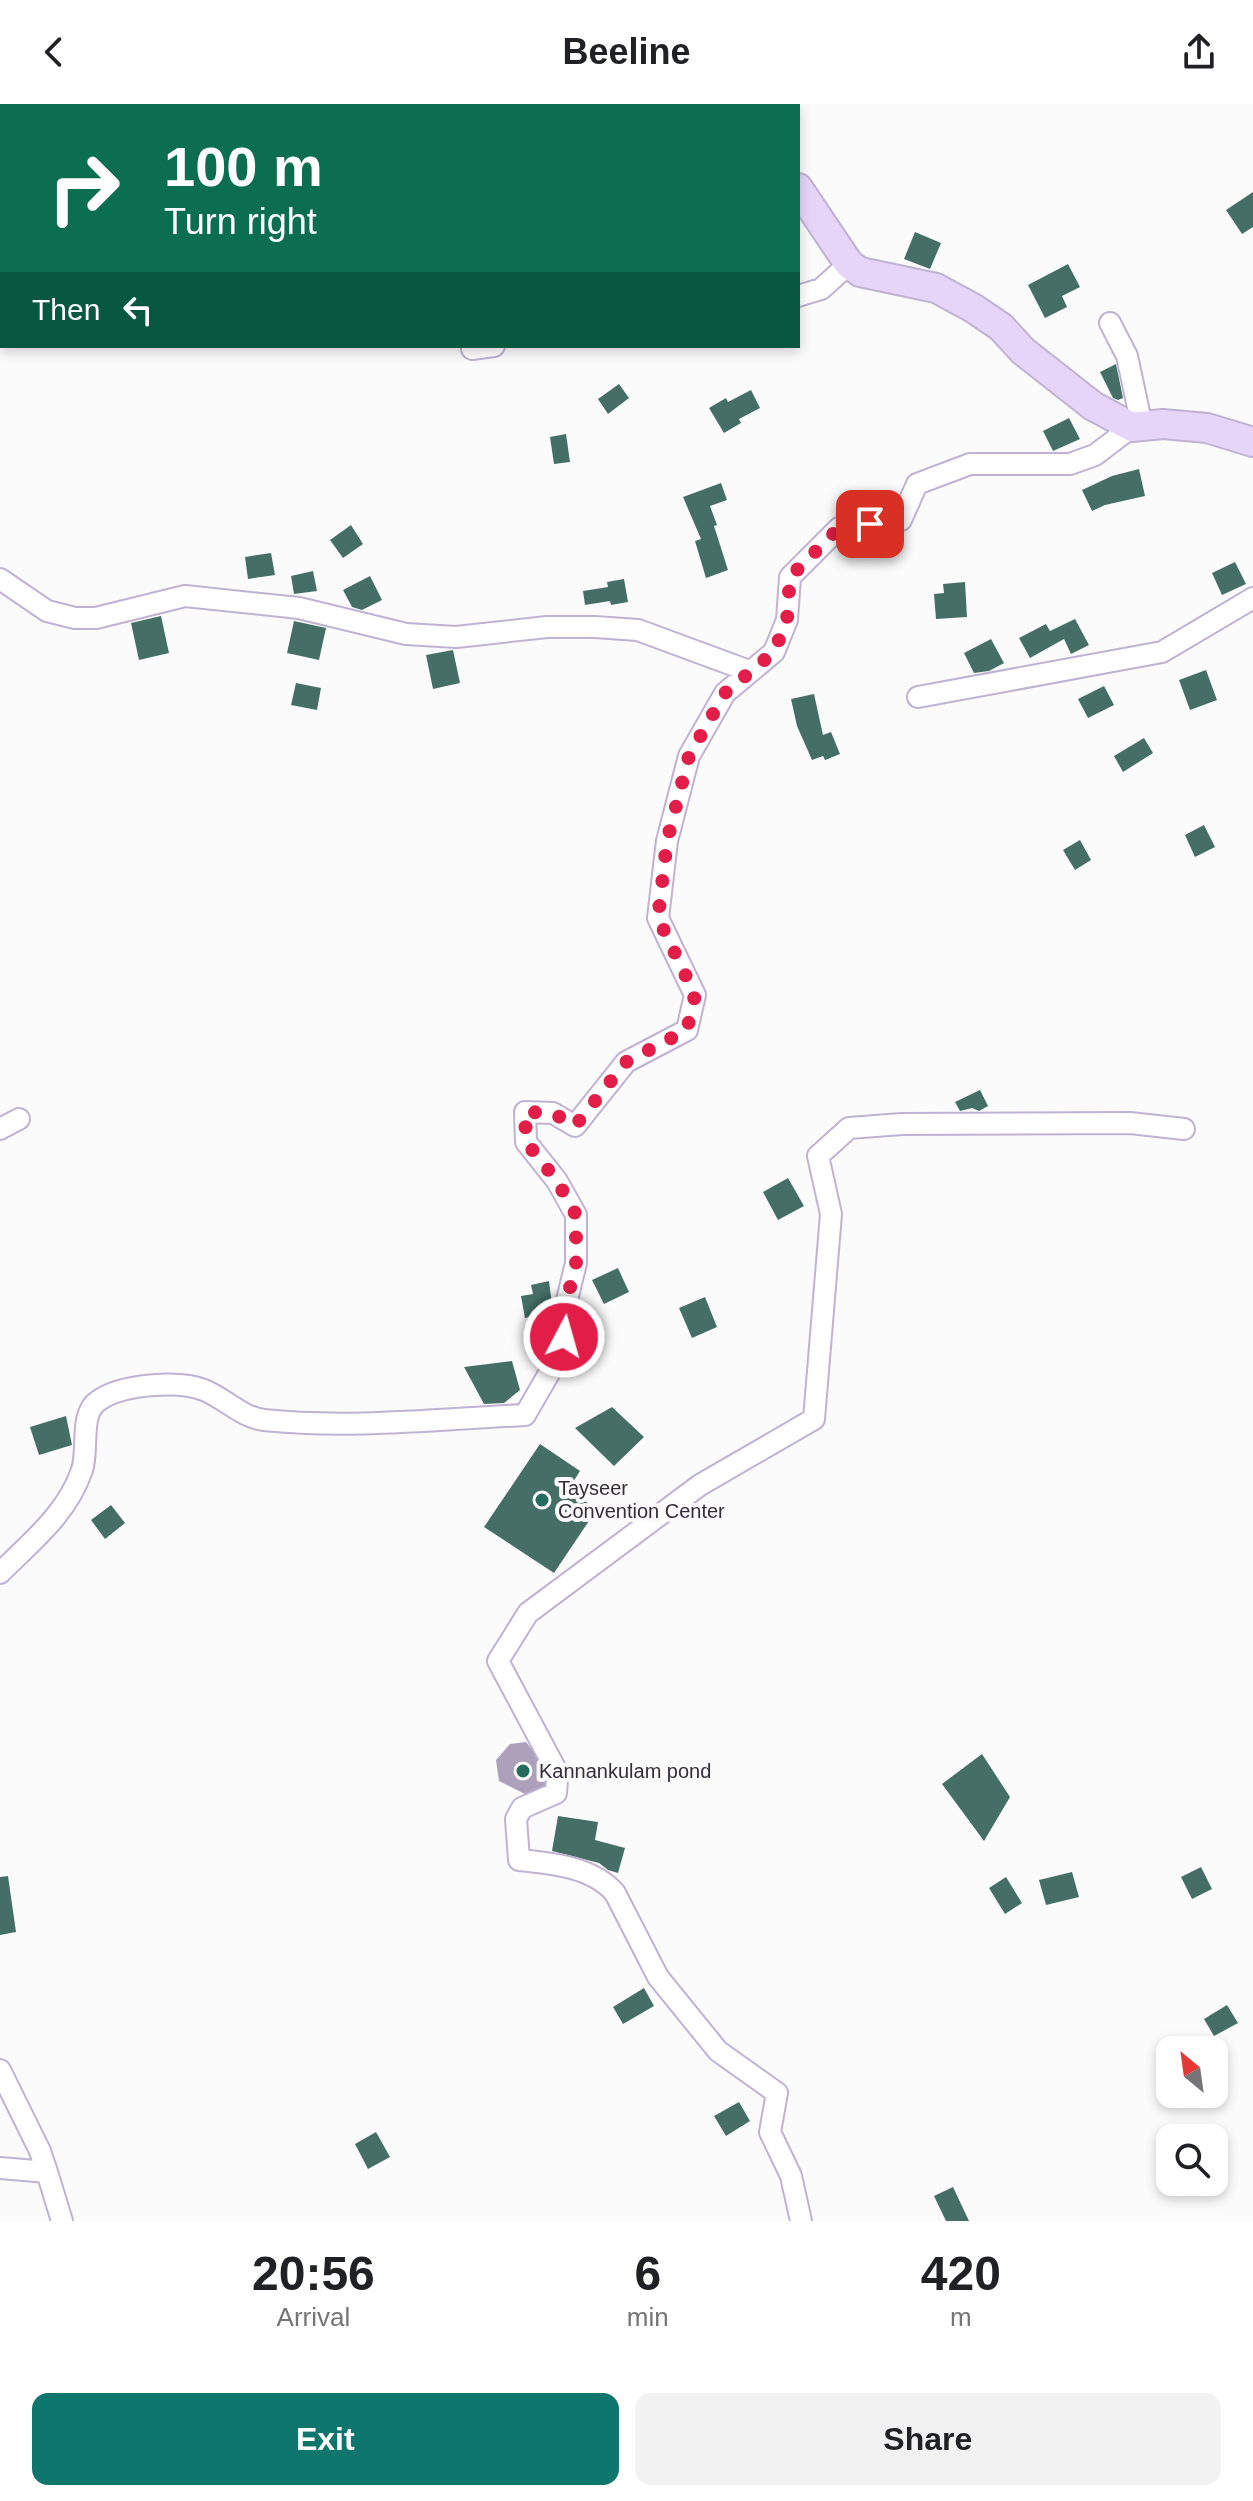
<!DOCTYPE html>
<html lang="en">
<head>
<meta charset="utf-8">
<style>
  :root { --surface:#fff; --page:#f2f2f2; --text:#202124; --muted:#757577; --accent:#0f766e }
  body { margin:0; font-family:Arial,sans-serif; background:var(--page); color:var(--text); height:100vh; display:flex; flex-direction:column; font-size:30px; white-space:nowrap }
  * { box-sizing:border-box; margin:0 }
  p { font-size:26px; color:var(--muted) }
  .icon { flex:none; width:44px; height:44px; fill:none; stroke:currentColor; stroke-width:2; stroke-linecap:round; stroke-linejoin:round }
  .map { position:relative; height:2117px; overflow:hidden }
  .panel { display:flex; flex-direction:column; background:var(--surface); flex:1 }
  .panel>* { flex:none }
  .top-card { position:absolute; left:0px; top:0px; width:800px; height:244px; box-shadow:0 4px 12px #0003; background:#0b6e4f; color:#fff; overflow:hidden }
  .needle { width:52px; rotate:331deg }
  .buttons { position:absolute; left:1156px; top:1932px; display:grid; gap:16px }
  .buttons a { display:grid; place-items:center; width:72px; height:72px; border-radius:16px; background:var(--surface); box-shadow:0 4px 12px #0003; font-size:40px }
  .pin { position:absolute; display:grid; place-items:center; width:68px; height:68px; color:#fff; margin:-34px; border-radius:16px; box-shadow:0 4px 12px #0006 }
  .me { position:absolute; width:88px; margin:-44px; rotate:6deg; stroke-linejoin:round; filter:drop-shadow(0 0 6px #0008) }
  .turn { display:flex; align-items:center; gap:28px; height:168px; padding:0 32px; font-size:36px }
  .turn .icon { width:104px; height:104px; stroke-width:2.5 }
  .turn b { display:block; font-size:56px; line-height:68px }
  .then { display:flex; align-items:center; height:76px; padding:0 32px; background:#0003; gap:16px; font-size:30px }
  .eta { display:flex; justify-content:space-evenly; align-items:center; height:136px; text-align:center }
  .eta b { font-size:48px; font-weight:700; line-height:56px }
  .cta { display:flex; gap:16px; margin-top:auto; padding:16px 32px }
  .cta a { flex:1; height:92px; border-radius:16px; background:var(--accent); color:#fff; font-size:32px; font-weight:700; line-height:92px; text-align:center }
  .cta a+a { background:var(--page); color:var(--text) }
  header { display:flex; justify-content:space-between; align-items:center; height:104px; padding:0 32px; background:var(--surface); font-size:36px; font-weight:700 }
  .map>svg:first-child { display:block }
  .water { fill:#aca0bb }
  .building { fill:#456f66 }
  .lines { fill:none; stroke-linecap:round; stroke-linejoin:round }
  .minor-casing { stroke:#c0b2d3; stroke-width:24 }
  .secondary-casing { stroke:#c0b2d3; stroke-width:32 }
  .minor { stroke:#fff; stroke-width:20 }
  .secondary { stroke:#e6d5f8; stroke-width:28 }
  .route { stroke:#e11d48; stroke-width:14; stroke-dasharray:0 25.2 }
  .poi-dot { fill:#256b5f; stroke:#fbfbfb; stroke-width:3 }
  .labels { text-anchor:middle; stroke-width:8; stroke-linejoin:round; paint-order:stroke }
  .poi-label { font-size:20px; fill:#332d3a; stroke:#fbfbfb; text-anchor:start }
</style>
</head>
<body>
<header><svg class="icon" aria-label="back" viewBox="0 0 24 24"><path d="M15 5l-7 7 7 7"/></svg>Beeline<svg class="icon" aria-label="share" viewBox="0 0 24 24"><path d="M12 15V3M7 8l5-5 5 5M5 13v7h14v-7"/></svg></header>
<div class="map">
<svg width="1253" height="2117" viewBox="0 0 1253 2117">
  <rect width="100%" height="100%" fill="#fbfbfb"/>
  <!-- water -->
  <path class="water" d="M526,1638L552,1670V1681L538,1693L525,1690L499,1677L496,1656L510,1640Z"/>
  <!-- building -->
  <path class="building" d="M1253,88V123L1242,130L1226,106Z
    M915,128L941,139L930,165L904,155Z
    M1068,160L1080,183L1062,192L1067,203L1045,214L1028,181Z
    M1116,260L1123,294L1118,296L1113,294L1100,268Z
    M619,280L629,294L608,310L598,295Z
    M751,286L760,304L739,315L741,319L724,329L709,304L726,294L728,298Z
    M1069,314L1080,335L1053,347L1043,327Z
    M566,330L570,358L554,360L550,333Z
    M1139,365L1145,392L1105,401L1092,407L1082,386L1112,372Z
    M721,379L727,396L710,402L717,421L714,422L728,466L706,474L695,437L701,435L683,393Z
    M351,421L363,440L343,454L330,436Z
    M271,449L275,471L248,475L245,453Z
    M1235,458L1246,480L1222,491L1212,469Z
    M313,467L317,487L294,490L291,472Z
    M370,472L382,496L362,506L352,503L343,486Z
    M624,475L628,498L611,501L610,497L585,501L583,487L608,483L607,478Z
    M965,478L967,513L936,515L934,490L944,489L943,480Z
    M161,512L169,549L139,556L131,519Z
    M1075,515L1089,541L1071,550L1064,535L1030,554L1019,534L1046,520L1050,527Z
    M294,517L326,524L319,556L287,549Z
    M991,535L1004,559L989,567L974,569L964,549Z
    M453,546L460,579L433,585L426,551Z
    M1206,566L1217,596L1190,606L1179,576Z
    M296,579L321,584L317,606L291,601Z
    M1104,582L1114,601L1088,614L1078,595Z
    M814,590L823,631L831,628L840,650L825,656L823,652L812,656L797,622L791,595Z
    M1144,634L1153,649L1123,668L1114,652Z
    M1204,721L1215,743L1195,753L1185,731Z
    M1080,736L1091,756L1075,766L1063,746Z
    M980,986L988,1002L979,1007L972,1004L960,1007L955,998Z
    M788,1074L804,1102L778,1116L763,1088Z
    M618,1164L629,1188L604,1200L592,1176Z
    M549,1177L553,1208L525,1214L521,1192L533,1190L531,1181Z
    M705,1193L717,1223L692,1234L679,1204Z
    M512,1257L520,1286L504,1299L484,1300L464,1263Z
    M612,1303L644,1333L614,1362L575,1324Z
    M66,1312L72,1341L39,1351L30,1323Z
    M540,1340L580,1367L568,1386L597,1405L554,1469L484,1423Z
    M111,1401L125,1419L105,1435L91,1416Z
    M982,1650L1010,1693L984,1737L942,1680Z
    M558,1712L598,1718L595,1736L625,1744L618,1769L608,1766L599,1759L552,1747Z
    M1201,1763L1212,1785L1192,1795L1181,1773Z
    M1072,1768L1079,1793L1046,1801L1039,1776Z
    M8,1772L16,1828L0,1831V1773Z
    M1006,1773L1022,1799L1005,1810L989,1784Z
    M644,1884L654,1902L623,1920L613,1903Z
    M1227,1901L1238,1919L1214,1932L1204,1915Z
    M739,1998L750,2017L726,2032L714,2012Z
    M376,2028L390,2053L368,2065L355,2040Z
    M953,2083L969,2117H946L934,2092Z"/>
  <g class="lines">
    <defs>
      <path id="minor" d="M798,192L821,185L849,160
        M1110,219L1127,252L1142,322
        M472,245L494,242
        M0,475L47,507L75,514H96L185,492L299,504L406,530L456,533L547,523H595L638,526L749,567
        M918,593L1162,548L1253,494
        M0,1025L19,1015
        M0,1469C32,1437 67,1410 82,1366C89,1346 79,1310 98,1297C121,1280 179,1276 204,1286C224,1294 243,1314 264,1316C350,1325 439,1315 525,1311L551,1266L564,1233L567,1196L576,1159V1111L557,1077L526,1038L525,1008L553,1009L575,1022L626,958L687,926L695,891L658,814L667,737L689,652L725,589L774,548L787,516L790,473L839,424L901,416L917,380L970,360H1070L1095,351L1132,323
        M0,1966L40,2047L47,2068
        M0,2064L47,2068L62,2117
        M801,2117L791,2072L770,2028L777,1989L718,1947L658,1873L615,1789C593,1763 551,1759 519,1756L516,1715L522,1704L556,1689L557,1675L555,1664L498,1557L528,1509L700,1381L814,1315L831,1110L818,1052L849,1024L902,1020L1130,1019L1184,1025"/>
      <path id="secondary" d="M766,0V2
        M798,84L849,160L860,168L936,184L973,204L1001,223L1023,247L1093,302L1132,323L1163,320L1207,324L1253,338"/>
    </defs>
    <!-- minor casing -->
    <use href="#minor" class="minor-casing"/>
    <!-- secondary casing -->
    <use href="#secondary" class="secondary-casing"/>
    <!-- minor -->
    <use href="#minor" class="minor"/>
    <!-- secondary -->
    <use href="#secondary" class="secondary"/>
  </g>
  <g class="lines">
    <!-- route -->
    <path class="route" d="M564,1233L567,1196L576,1159V1111L557,1077L526,1038L525,1008L553,1009L575,1022L626,958L687,926L695,891L658,814L667,737L689,652L725,589L774,548L787,516L790,473L839,424L870,420"/>
  </g>
  <!-- markers -->
  <g class="poi-dot">
    <circle cx="542" cy="1396" r="8"/>
    <circle cx="523" cy="1667" r="8"/>
  </g>
  <g class="labels">
    <!-- poi labels -->
    <g class="poi-label">
      <text x="558" y="1391">Tayseer<tspan x="558" dy="23">Convention Center</tspan></text>
      <text x="539" y="1674">Kannankulam pond</text>
    </g>
  </g>
</svg>
<div class="buttons">
<a><svg class="needle" viewBox="-14 -14 28 28"><path d="M0-13l5 13h-10z" fill="#e53935"/><path d="M0 13l5-13h-10z" fill="#757577"/></svg></a>
<a><svg class="icon" aria-label="search" viewBox="0 0 24 24"><circle cx="10" cy="10" r="6"/><path d="M15 15l6 6"/></svg></a>
</div>
<div class="pin" style="left:870px;top:420px;background:#d93025"><svg class="icon" aria-label="arrive" viewBox="0 0 24 24"><path d="M6 21V4h12l-3 4 3 4H6"/></svg></div>
<svg class="me" style="left:564px;top:1233px" viewBox="-20 -20 40 40"><circle r="17" fill="#e11d48" stroke="#fff" stroke-width="3"/><path d="M0-11L8 9 0 5-8 9z" fill="#fff"/></svg>
<div class="top-card">
<div class="turn"><svg class="icon" aria-label="right" viewBox="0 0 24 24"><path d="M7 20v-9h11M14 6l5 5-5 5"/></svg><div><b>100 m</b>Turn right</div></div>
<div class="then">Then<svg class="icon" aria-label="left" viewBox="0 0 24 24"><path d="M17 20v-9H6M10 6l-5 5 5 5"/></svg></div>
</div>
</div>
<section class="panel">
<div class="eta">
<div><b>20:56</b><p>Arrival</p></div>
<div><b>6</b><p>min</p></div>
<div><b>420</b><p>m</p></div>
</div>
<div class="cta"><a>Exit</a><a>Share</a></div>
</section>
</body>
</html>
